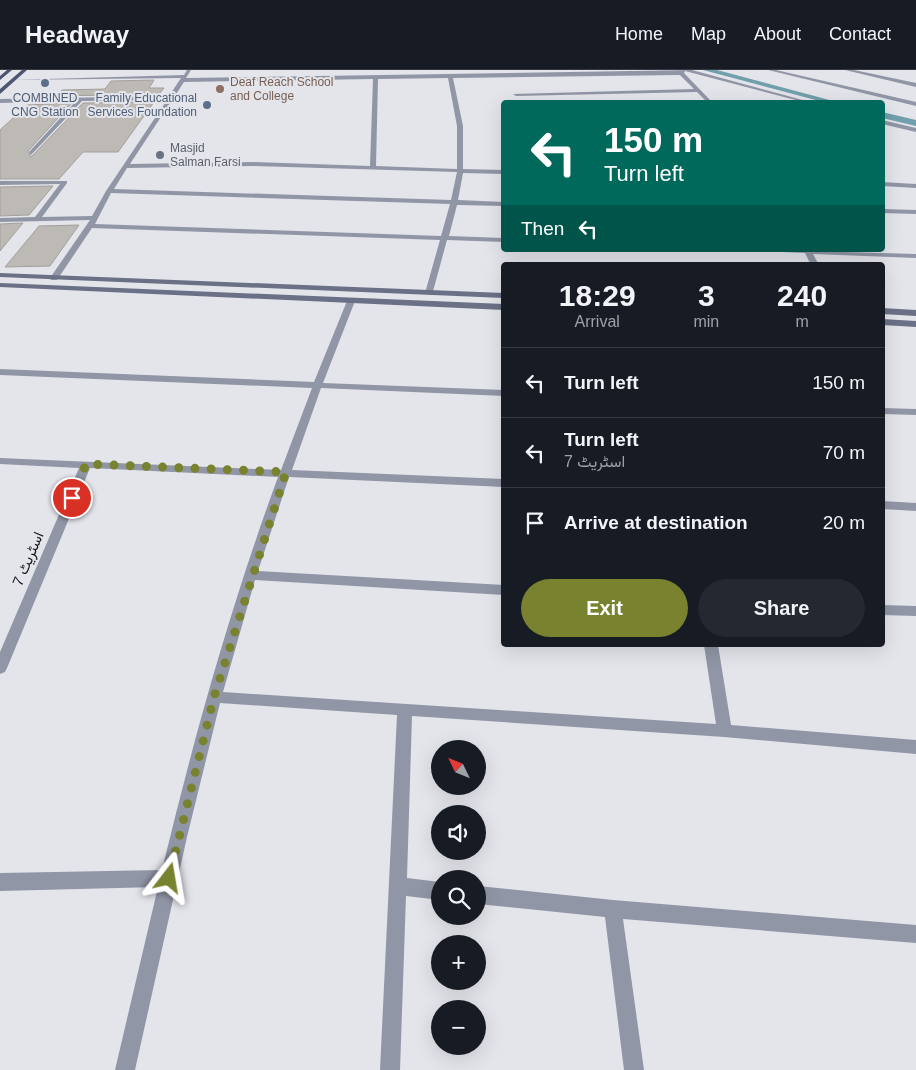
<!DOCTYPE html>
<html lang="en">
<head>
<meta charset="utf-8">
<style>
  :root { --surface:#171b24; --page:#242831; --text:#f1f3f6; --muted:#9ea1a6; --line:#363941; --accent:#79822e }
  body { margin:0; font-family:Helvetica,Vazirmatn,sans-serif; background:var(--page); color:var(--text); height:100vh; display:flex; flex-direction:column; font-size:19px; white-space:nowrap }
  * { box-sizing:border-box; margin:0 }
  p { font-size:16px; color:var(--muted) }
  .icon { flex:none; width:28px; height:28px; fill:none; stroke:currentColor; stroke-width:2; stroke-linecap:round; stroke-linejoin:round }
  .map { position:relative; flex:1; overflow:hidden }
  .panel { position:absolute; left:501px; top:192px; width:384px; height:385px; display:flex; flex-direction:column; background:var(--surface); border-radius:5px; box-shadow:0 5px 20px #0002 }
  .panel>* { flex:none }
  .guide { position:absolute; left:501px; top:30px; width:384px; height:152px; border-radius:5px; box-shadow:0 5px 20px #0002; background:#00695c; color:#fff; overflow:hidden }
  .needle { width:32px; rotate:313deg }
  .fabs { position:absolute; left:431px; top:670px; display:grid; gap:10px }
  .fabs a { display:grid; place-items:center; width:55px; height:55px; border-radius:50%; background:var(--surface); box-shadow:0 5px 20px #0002; font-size:25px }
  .pin { position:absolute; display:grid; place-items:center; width:42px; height:42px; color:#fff; margin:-21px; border:2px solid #fff; border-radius:50%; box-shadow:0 1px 5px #0007 }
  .me { position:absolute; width:55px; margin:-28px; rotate:14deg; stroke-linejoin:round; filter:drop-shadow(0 0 4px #0008) }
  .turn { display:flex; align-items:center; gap:18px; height:105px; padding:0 20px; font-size:22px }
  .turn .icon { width:65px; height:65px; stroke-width:2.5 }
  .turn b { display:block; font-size:35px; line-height:42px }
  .then { display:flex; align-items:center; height:48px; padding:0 20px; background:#0003; gap:10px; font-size:19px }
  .eta { display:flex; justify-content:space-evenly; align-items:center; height:85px; text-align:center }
  .eta b { font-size:30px; font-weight:700; line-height:35px }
  .button { display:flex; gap:10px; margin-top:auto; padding:10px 20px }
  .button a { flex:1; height:58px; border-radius:30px; background:var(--accent); color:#fff; font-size:20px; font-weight:700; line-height:58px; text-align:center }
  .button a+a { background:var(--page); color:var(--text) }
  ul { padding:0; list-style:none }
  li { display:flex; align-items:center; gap:15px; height:70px; padding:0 20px; border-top:1px solid var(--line) }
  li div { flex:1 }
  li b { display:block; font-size:19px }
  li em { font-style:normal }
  header { display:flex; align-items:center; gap:30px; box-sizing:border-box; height:70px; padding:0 25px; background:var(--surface); border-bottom:1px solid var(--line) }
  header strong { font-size:24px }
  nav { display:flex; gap:28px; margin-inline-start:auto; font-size:18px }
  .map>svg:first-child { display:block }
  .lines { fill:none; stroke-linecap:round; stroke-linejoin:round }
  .canal { fill:#719fac; fill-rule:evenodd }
  .building { fill:#bdb9b4; stroke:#a39f9a }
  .street { fill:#9196a6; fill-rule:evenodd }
  .secondary { fill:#6a7086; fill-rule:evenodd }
  .primary { fill:#4e5570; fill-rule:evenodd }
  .route { stroke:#79822e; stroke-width:9; stroke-dasharray:0 16.2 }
  .service-dot { fill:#5c6f8a; stroke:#e4e5eb; stroke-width:2 }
  .education-dot { fill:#8d6e63; stroke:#e4e5eb; stroke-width:2 }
  .worship-dot { fill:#6b7280; stroke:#e4e5eb; stroke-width:2 }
  .labels { text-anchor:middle; stroke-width:4; stroke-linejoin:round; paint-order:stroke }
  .far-education-label { font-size:12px; fill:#785e54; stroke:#e4e5eb; text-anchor:start }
  .far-service-label { font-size:12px; fill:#4e5e75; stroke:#e4e5eb }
  .far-worship-label { font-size:12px; fill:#5b616d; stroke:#e4e5eb; text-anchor:start }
  .street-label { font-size:15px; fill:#1b1b1e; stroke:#e4e5eb }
</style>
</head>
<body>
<header>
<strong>Headway</strong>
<nav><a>Home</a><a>Map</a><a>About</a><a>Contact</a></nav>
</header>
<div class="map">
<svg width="916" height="1000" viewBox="0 0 916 1000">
  <rect width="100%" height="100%" fill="#e4e5eb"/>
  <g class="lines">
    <!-- canal -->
    <path class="canal" d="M703,0H717L837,32H823Z
      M882,42L916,50V56L882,48Z"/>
  </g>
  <!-- building -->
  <path class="building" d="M154,10L149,18H164L159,24L56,26L62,20L105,19L111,11Z
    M154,32L118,82H83L59,109H0V60L27,35L72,33L28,81L31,87L83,33Z
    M53,116L29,145L0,146V117Z
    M23,153L0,181V154Z
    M79,155L50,196L5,197L39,156Z"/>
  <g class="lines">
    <!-- street -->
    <path class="street" d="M187,0H191L186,8L692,0L810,32H803L685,1L684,3L712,32H707L697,22L516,26L513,24L694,19L680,5L453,8L463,56V99L504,100V104L463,103L458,130L504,132V136L457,135L449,166L504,168V172L447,170L432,225L425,223L440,170L92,158L57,210H51L50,208L90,150L0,152V148L35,147L60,114L0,115V111H67V113L42,147L92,146L106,121L167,30L82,31L31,85L29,82L76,31L0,33V29L169,26L181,8L11,10L184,5ZM448,8L457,56V99L376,96L378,9ZM373,9L370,96L253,92L130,94L184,12ZM253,96L457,102L451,130L114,119L127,98ZM111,123L450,134L441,166L95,154Z
      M768,0H776L916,32V36Z
      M845,0H854L916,13V17Z
      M882,50L916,58V62L882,54Z
      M882,112L916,114V118L882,116Z
      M882,139L916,140V144L882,143Z
      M778,180L916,184V188L813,184L819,195H811L805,183L782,182Z
      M351,228L355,231L323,313L504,320V326L321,318L292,400L504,409V417L289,407L258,501L504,515V525L255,510L223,622L716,654L704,575H718L731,655L916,670V684L724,667L412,646L407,808L440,812V830L406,826L400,1000H380L397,645L220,633L187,767L135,1000H115L158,817L0,821V803L162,800C194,667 231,535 278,407L90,398L7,598L5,602L0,604V582L79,398L0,394V388L281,400L312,318L0,305V299L314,312L347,231Z
      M882,338L916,339V345L882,344Z
      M882,431L916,433V441L882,439Z
      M882,535L916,536V546L882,545Z
      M478,816L613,830L916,855V873L623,849L644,1000H624L605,847L478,834Z"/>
    <!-- secondary -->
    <path class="secondary" d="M0,203L504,223V228L0,207Z
      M0,213L504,234V240L0,217Z
      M882,238L916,240V246L882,244Z
      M882,249L916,251V257L882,255Z"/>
    <!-- primary -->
    <path class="primary" d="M7,0H12L0,10V6Z
      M22,0H27L0,24V19Z"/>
  </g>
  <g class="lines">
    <!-- route -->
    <path class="route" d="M72,428L86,394L286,402L214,627L169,808"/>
  </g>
  <!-- markers -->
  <g class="service-dot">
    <circle cx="45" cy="13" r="5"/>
    <circle cx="207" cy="35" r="5"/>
  </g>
  <circle class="education-dot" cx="220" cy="19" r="5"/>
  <circle class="worship-dot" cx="160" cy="85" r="5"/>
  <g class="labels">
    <!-- far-education labels -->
    <g class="far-education-label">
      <text x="230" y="16">Deaf Reach School<tspan x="230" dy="14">and College</tspan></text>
    </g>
    <!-- far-service labels -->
    <g class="far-service-label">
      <text x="45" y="32">COMBINED<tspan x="45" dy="14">CNG Station</tspan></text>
      <text x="197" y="32" text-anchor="end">Family Educational<tspan x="197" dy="14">Services Foundation</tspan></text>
    </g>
    <!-- far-worship labels -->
    <g class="far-worship-label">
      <text x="170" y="82">Masjid<tspan x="170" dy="14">Salman Farsi</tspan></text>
    </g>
    <!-- street labels -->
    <g class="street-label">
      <text transform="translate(28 489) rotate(-67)" y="5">اسٹریٹ 7</text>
    </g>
  </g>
</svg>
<div class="fabs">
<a><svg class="needle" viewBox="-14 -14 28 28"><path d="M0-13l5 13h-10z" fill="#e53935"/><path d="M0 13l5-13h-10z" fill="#9ea1a6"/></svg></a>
<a><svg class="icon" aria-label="sound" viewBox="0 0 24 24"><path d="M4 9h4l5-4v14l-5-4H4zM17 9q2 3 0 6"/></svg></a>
<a><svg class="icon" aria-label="search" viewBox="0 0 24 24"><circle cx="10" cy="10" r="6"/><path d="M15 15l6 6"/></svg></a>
<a>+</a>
<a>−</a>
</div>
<div class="pin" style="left:72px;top:428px;background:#d93025"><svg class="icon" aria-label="arrive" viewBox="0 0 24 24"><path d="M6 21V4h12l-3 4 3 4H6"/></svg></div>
<svg class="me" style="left:169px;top:808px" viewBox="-20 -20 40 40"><path d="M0-17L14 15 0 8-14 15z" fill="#79822e" stroke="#fff" stroke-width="4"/></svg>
<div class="guide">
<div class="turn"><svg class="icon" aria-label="left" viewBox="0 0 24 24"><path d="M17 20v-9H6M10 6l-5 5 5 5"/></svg><div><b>150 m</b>Turn left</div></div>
<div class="then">Then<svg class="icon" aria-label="left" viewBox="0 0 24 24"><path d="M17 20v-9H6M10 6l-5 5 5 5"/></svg></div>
</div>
<section class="panel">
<div class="eta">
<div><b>18:29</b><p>Arrival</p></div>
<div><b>3</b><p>min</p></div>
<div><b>240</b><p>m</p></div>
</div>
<ul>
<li><svg class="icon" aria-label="left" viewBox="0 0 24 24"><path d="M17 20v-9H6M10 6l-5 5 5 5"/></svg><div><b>Turn left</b></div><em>150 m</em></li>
<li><svg class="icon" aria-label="left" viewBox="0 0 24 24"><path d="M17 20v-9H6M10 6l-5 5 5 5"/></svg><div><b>Turn left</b><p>اسٹریٹ 7</p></div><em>70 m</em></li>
<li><svg class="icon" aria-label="arrive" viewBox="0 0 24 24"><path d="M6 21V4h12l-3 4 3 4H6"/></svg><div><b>Arrive at destination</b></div><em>20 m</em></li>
</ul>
<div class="button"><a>Exit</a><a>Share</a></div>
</section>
</div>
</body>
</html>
